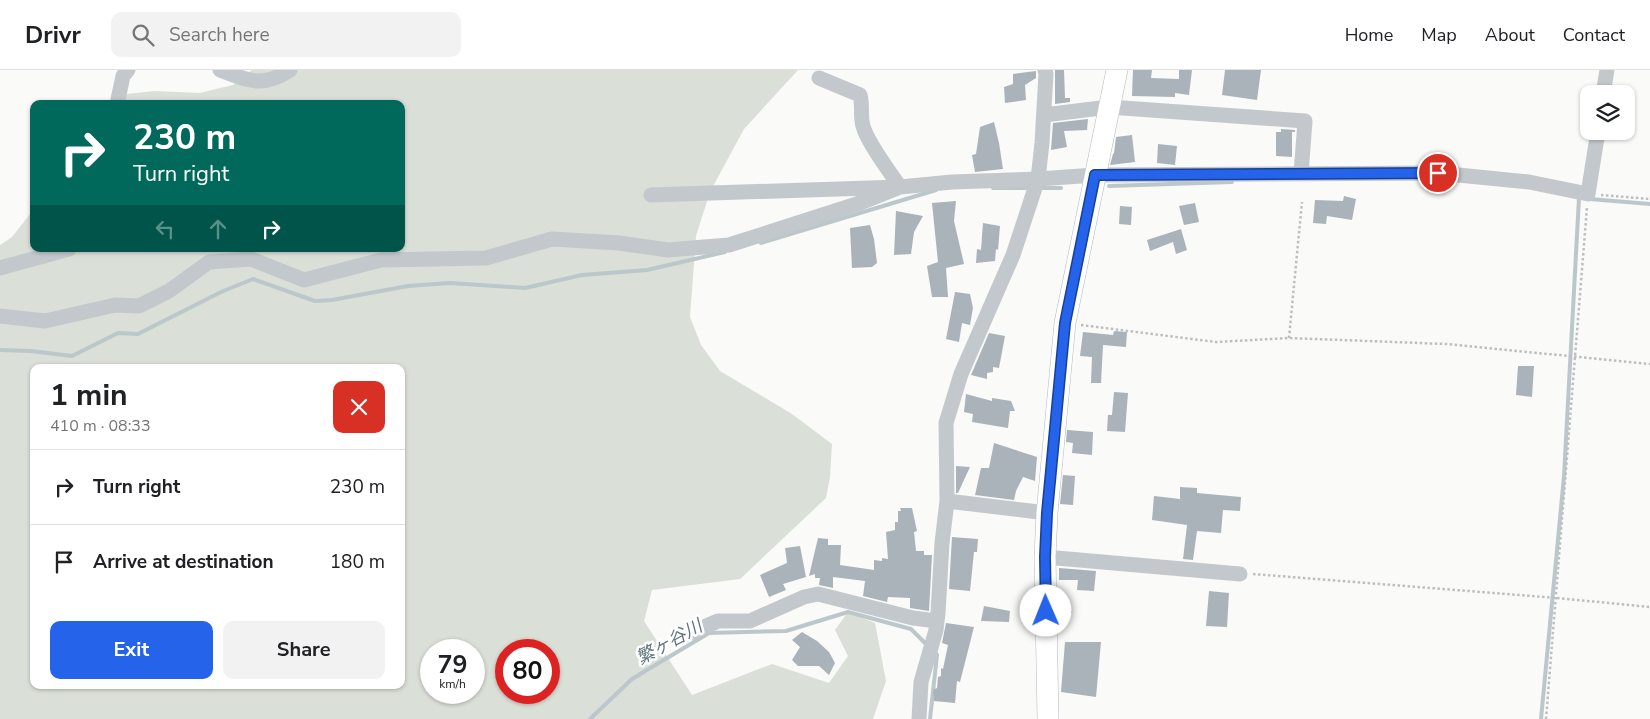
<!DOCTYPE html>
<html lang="en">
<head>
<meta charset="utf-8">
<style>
  :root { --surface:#fff; --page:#f2f2f2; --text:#202124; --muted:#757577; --line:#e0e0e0; --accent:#2563eb }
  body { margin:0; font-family:"Nunito Sans","Noto Sans JP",sans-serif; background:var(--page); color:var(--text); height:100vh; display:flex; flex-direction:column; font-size:19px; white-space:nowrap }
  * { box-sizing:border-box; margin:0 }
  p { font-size:16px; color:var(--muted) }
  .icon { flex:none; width:28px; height:28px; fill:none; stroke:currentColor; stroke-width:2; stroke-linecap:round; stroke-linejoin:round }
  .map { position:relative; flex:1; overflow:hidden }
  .side { position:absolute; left:30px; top:294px; width:375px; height:325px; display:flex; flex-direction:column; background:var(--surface); border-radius:10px; box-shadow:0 1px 4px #0004 }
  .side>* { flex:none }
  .hud { position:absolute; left:30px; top:30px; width:375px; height:152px; border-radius:10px; box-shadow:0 1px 4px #0004; background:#00695c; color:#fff; overflow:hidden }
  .tools { position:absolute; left:1580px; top:15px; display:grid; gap:10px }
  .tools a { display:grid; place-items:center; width:55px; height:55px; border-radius:10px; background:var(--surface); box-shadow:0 1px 4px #0004; font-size:25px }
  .speed { position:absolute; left:420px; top:569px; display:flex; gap:10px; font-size:25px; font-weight:700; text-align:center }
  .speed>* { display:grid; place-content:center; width:65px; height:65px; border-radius:50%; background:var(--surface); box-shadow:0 1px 4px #0004; line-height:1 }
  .speed small { font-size:12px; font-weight:400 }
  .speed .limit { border:8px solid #d22; background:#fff; color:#111 }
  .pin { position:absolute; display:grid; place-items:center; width:42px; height:42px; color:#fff; margin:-21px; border:2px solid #fff; border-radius:50%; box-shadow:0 1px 5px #0007 }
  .me { position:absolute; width:55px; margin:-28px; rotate:359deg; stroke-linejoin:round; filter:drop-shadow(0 0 4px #0008) }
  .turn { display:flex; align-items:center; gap:18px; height:105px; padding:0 20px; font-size:22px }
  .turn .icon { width:65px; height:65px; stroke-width:2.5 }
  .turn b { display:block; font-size:35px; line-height:42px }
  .lanes { display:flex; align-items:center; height:48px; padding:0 20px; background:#0003; justify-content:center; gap:25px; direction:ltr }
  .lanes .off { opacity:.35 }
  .round { display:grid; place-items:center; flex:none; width:52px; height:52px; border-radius:10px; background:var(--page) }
  .headline { display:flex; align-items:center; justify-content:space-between; height:85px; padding:0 20px }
  h1 { font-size:30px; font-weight:700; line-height:38px }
  .action { display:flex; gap:10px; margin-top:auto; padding:10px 20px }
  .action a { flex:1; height:58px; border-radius:10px; background:var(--accent); color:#fff; font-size:20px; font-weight:700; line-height:58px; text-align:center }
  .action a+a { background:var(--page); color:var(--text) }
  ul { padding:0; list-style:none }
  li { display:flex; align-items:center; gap:15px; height:75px; padding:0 20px; border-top:1px solid var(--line) }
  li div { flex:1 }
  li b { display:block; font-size:19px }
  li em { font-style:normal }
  header { display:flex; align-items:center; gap:30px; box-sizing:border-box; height:70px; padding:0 25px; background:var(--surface); border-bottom:1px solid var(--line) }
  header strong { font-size:24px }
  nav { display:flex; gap:28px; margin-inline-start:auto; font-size:18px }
  .search { width:350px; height:45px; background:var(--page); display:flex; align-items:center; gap:12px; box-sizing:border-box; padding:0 18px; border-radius:10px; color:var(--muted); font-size:19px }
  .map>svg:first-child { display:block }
  .green { fill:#dadfd7; fill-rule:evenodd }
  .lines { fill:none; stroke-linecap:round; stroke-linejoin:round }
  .stream { stroke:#bbc7cb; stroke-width:4 }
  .building { fill:#aab3b9 }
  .highway-casing { stroke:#b4b9bd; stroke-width:22 }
  .path { stroke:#bbbfc2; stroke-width:2.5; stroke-dasharray:2.5 2.5; stroke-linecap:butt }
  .minor { stroke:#c3c8cc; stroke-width:15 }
  .highway { stroke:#fff; stroke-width:21 }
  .route-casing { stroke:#184099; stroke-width:12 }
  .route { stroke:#2563eb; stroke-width:9 }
  .labels { text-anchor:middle; stroke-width:5; stroke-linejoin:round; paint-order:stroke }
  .water-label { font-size:18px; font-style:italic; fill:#60757c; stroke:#fff }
</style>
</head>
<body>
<header>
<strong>Drivr</strong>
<div class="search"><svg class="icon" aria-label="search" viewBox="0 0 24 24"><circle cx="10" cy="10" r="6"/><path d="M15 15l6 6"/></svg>Search here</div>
<nav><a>Home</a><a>Map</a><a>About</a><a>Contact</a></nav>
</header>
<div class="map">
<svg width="1650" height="649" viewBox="0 0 1650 649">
  <rect width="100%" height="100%" fill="#fafaf8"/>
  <!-- green -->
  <path class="green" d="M252,0H798L744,59L710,122L696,166L690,247L701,275L720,301L792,344L832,374L830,407L826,428L740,509L652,520L644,551L692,625L772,594L829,613L848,586L835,560L848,542L875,553L886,611L873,649H0V175L12,167L34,139V179H401V34H110L118,25L154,21L200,23L233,15ZM34,298H401V615H34ZM431,580H474V622H431ZM506,580H549V622H506Z"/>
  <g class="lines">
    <!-- stream -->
    <path class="stream" d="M1426,110L1449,112
      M1109,116L1232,112
      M993,118H1031
      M1038,118H1061
      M1590,129L1650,134
      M761,173L936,120
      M0,280L31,281L72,286L118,263L138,264L221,222L253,209L315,231L332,230L408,216L450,213L525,218L582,205L647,200L725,182
      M590,649L632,609L709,563L786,561L848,542L911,559L927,575
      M930,649L937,585L934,581
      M1541,649L1564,406L1579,128"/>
  </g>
  <!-- building -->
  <path class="building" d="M1055,0H1064L1065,28H1070V32L1055,34Z
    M1133,0H1152L1151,8L1179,9V0H1192L1189,25L1175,23V27L1132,26Z
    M1225,0H1261L1257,30L1222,25Z
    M1036,1V8L1025,15L1026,30L1005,33L1004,17L1013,14V4Z
    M1088,49L1087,60L1064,61L1067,77L1051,80L1053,53Z
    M994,52L999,73L1003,99L975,102L972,85L976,84L980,57Z
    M1281,59L1295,60V62H1292V87L1276,86V62H1281Z
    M1132,65L1135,92L1110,95L1113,84L1114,83L1116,67Z
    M1158,74L1177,76L1175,95L1157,93Z
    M1344,126L1356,129L1352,150L1327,146L1326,154L1313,153L1315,130L1343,131Z
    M956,131L954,151L964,194L946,198L948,227H932L927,196L938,192L932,133Z
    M1195,133L1199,152L1184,155L1179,136Z
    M1120,136L1132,137L1131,155L1119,154Z
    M896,141L923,146L914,162L911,184L894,185Z
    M983,153L1000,156L998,180L996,179L995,191L976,193L977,179L981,180Z
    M870,155L874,169L877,193L872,197L852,198L850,158Z
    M1181,159L1187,180L1176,184L1173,172L1150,181L1147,170Z
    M955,222L970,224L973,238L970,255L962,253L959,272L946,269Z
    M1114,261L1127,262L1126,277L1103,275L1101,313H1091L1092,287L1080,286L1083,262L1113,265Z
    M989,263L1005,266L999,298L993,297V302L987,303V309L971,305Z
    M1518,296H1534L1532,327L1516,325Z
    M1114,322L1128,323L1125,362L1107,361L1108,345H1112Z
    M966,324L992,331V328L1011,331L1015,341H1010L1008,358L972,352L973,344L964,342Z
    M1067,360L1093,362L1092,385L1072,383L1073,373L1066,372Z
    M994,373L1037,387L1035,411L1023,407L1016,421L1014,430L975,425L981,398H989Z
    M956,396L970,397L958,423H956Z
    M1063,405L1075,406L1073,435L1060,434Z
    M1180,417L1197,418V423L1241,427L1240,441L1223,440L1221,463L1197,461L1193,490L1183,489L1187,455L1152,450L1154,426L1180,429Z
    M900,438H912L917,461L914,462L916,481H924V485H932L929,541L910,538V528L888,527L887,532L863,526L865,511L833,507V518L819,515L820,508H815V504L809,506L818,468L828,469V475H841L840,495L874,500V490L882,491V488L888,489L886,462L895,460V452H898V441H901Z
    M952,467L978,469L977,482H974L970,521L949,519Z
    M800,476L806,507L783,514L786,520L769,527L760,505L787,493L785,478Z
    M1059,498L1096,501L1094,521L1077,520L1078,510H1059Z
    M1209,521L1229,523L1227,557L1206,556Z
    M1070,532L1072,543L1059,544V533Z
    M984,536L1010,541L1009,552L981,551Z
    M946,553L974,557L960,612L957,611L955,633L934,631L933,620L937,618L938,607L941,606V598L943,599L948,575L942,573Z
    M802,562L817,571L829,582L835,593L829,605L819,596H798L792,590L800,577L792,570Z
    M1065,572H1101L1096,627L1061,622Z"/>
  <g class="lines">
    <defs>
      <path id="highway" d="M1048,649L1045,487L1047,443L1065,253L1117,0"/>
    </defs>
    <!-- highway casing -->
    <use href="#highway" class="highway-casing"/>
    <!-- path -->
    <path class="path" d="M1601,125L1650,129
      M1081,255L1216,272L1289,268L1446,274L1650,294
      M1289,268L1302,132
      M1253,504L1557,528L1650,537
      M1546,649L1587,137"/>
    <!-- minor -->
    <path class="minor" d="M220,0C249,11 263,18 290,0
      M1603,24L1607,0
      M117,34L123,6L128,0
      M1044,45L1109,37L1305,51L1301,104
      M651,125L900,117L952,112L1038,109L1095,105L1438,103L1529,112L1588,124L1598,61
      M0,198L69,179
      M0,246L45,251L115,235L139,236L169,221L209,192L251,189L304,210L381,190L486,188L552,169L619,173L668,180L729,175L860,133L900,117C890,102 867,72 863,56C860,46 863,36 860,25L819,8
      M947,431L1047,443
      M1045,487L1240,504
      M688,564L718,551H750L804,527L818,524L913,548L937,551
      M919,649L921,612L936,560L938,543L942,473L947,431L946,353L961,304L1013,185L1038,109L1042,73L1046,4L1045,0"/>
    <!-- highway -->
    <use href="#highway" class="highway"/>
  </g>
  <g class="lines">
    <defs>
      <path id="route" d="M1046,541L1045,487L1047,443L1065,253L1095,105L1438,103"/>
    </defs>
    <!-- route casing -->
    <use href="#route" class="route-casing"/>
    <!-- route -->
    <use href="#route" class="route"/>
  </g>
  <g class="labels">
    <!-- water labels -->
    <g class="water-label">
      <text transform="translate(669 572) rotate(-29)" y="6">繁ヶ谷川</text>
    </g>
  </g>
</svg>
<div class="tools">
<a><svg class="icon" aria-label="layers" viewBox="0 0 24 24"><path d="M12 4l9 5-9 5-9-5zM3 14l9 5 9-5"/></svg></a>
</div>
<div class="speed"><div>79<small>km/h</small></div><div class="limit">80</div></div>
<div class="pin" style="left:1438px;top:103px;background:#d93025"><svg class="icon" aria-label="arrive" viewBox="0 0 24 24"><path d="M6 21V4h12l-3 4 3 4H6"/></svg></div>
<svg class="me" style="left:1046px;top:541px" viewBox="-20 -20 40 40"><circle r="19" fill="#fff"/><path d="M0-13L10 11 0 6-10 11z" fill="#2563eb"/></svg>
<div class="hud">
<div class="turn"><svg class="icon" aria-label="right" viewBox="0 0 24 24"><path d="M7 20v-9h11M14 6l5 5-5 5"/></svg><div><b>230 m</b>Turn right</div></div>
<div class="lanes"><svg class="icon off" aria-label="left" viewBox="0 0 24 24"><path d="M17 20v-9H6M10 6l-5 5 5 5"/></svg><svg class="icon off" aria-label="ahead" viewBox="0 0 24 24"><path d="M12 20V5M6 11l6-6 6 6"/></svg><svg class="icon" aria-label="right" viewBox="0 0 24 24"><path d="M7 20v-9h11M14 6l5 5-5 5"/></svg></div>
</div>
<section class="side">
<div class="headline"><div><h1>1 min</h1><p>410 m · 08:33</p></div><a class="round" style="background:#d93025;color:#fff"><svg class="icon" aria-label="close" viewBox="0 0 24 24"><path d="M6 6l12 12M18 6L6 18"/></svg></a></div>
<ul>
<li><svg class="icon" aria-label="right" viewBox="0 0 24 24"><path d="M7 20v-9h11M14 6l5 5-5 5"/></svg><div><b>Turn right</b></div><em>230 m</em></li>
<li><svg class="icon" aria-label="arrive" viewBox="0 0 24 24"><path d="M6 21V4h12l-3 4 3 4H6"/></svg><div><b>Arrive at destination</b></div><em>180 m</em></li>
</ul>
<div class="action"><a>Exit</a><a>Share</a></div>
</section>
</div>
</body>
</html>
